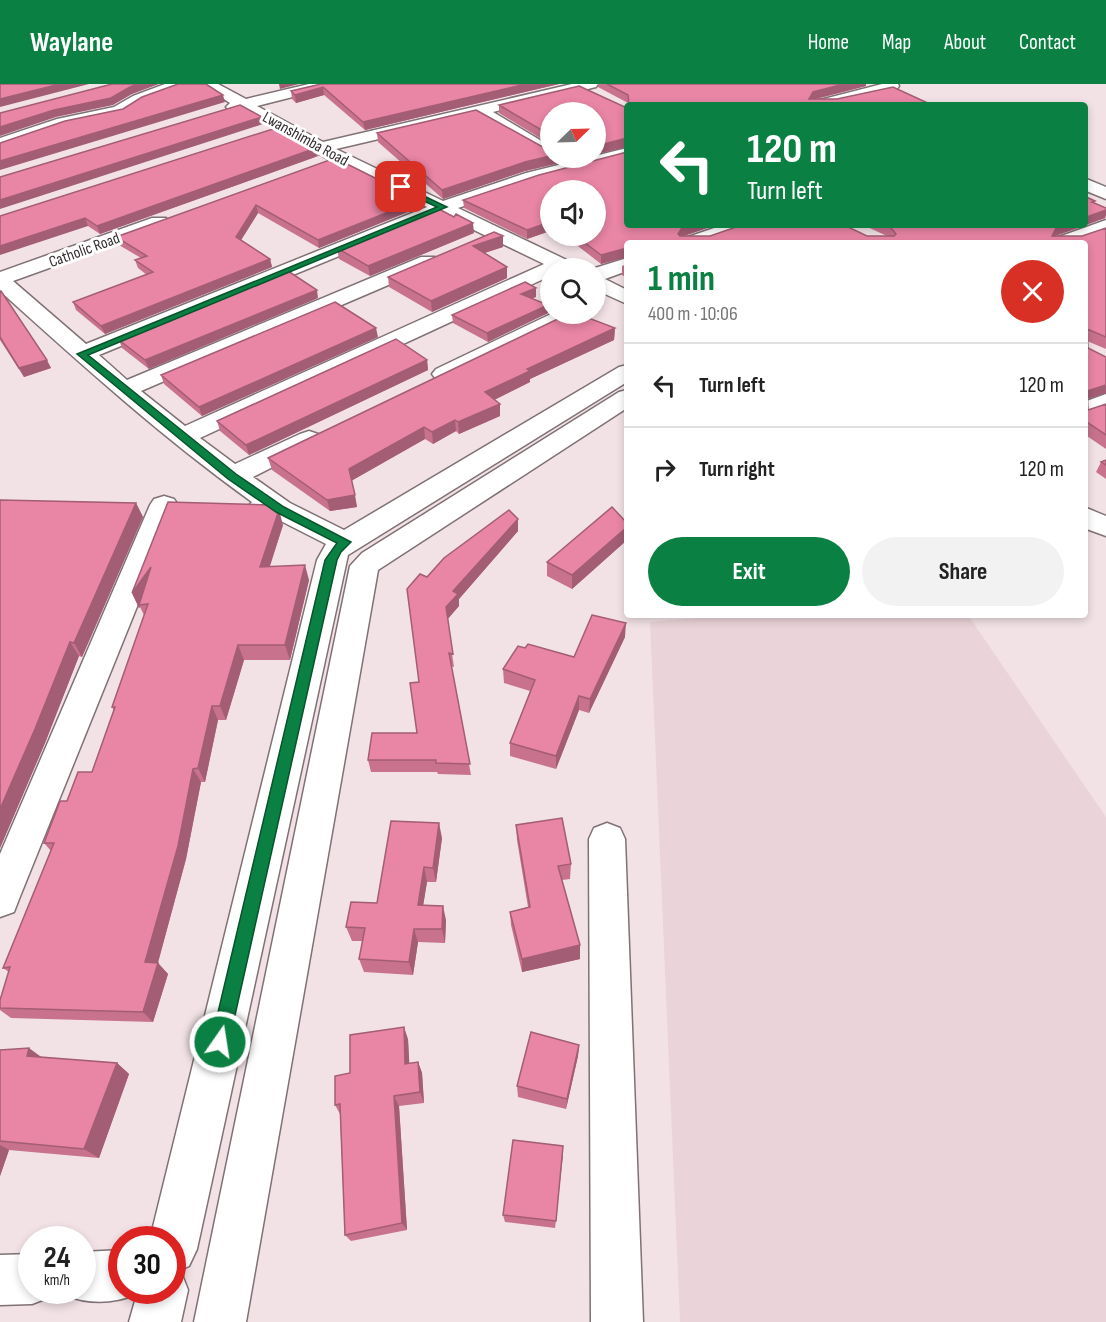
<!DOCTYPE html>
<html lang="en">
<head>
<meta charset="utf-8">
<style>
  :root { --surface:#fff; --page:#f2f2f2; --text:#222; --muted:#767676; --line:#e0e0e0; --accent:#0b8043 }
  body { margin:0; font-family:"Sofia Sans Condensed",sans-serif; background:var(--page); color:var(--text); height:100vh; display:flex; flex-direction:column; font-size:22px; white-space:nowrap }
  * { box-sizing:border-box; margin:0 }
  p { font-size:20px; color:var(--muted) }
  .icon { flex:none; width:33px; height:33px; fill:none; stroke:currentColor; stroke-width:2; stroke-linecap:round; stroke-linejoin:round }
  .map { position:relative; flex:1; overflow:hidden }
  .details { position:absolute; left:624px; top:156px; width:464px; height:378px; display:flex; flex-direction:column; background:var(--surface); border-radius:6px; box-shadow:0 3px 9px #0003 }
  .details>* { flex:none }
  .top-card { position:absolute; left:624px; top:18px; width:464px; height:126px; border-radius:6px; box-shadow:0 3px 9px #0003; background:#0b8043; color:#fff; overflow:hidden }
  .needle { width:39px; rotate:67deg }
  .tools { position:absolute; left:540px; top:18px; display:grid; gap:12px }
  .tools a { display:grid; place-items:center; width:66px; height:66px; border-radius:50%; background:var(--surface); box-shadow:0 3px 9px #0003; font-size:30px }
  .speed { position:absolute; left:18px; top:1142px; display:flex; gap:12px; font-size:30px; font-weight:700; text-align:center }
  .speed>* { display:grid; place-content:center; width:78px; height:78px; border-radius:50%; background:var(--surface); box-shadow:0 3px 9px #0003; line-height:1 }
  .speed small { font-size:15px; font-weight:400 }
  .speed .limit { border:9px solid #d22; background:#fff; color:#111 }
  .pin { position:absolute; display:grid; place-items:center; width:51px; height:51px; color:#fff; margin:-26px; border-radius:12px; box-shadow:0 3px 9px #0006 }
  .me { position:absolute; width:66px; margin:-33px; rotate:13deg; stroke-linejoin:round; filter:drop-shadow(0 0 4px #0008) }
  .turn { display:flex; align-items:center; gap:21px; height:126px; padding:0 24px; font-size:27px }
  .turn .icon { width:78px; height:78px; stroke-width:2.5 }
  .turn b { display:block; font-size:42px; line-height:51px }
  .round { display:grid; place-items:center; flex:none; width:63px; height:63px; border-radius:32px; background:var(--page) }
  .head { display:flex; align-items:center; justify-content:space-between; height:102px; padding:0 24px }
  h1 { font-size:36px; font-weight:700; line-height:45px; color:var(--accent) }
  .primary-button { display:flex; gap:12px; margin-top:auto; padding:12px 24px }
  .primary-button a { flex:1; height:69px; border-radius:36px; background:var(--accent); color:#fff; font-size:24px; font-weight:700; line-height:69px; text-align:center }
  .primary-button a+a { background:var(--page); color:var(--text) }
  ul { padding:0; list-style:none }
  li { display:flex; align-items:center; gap:18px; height:84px; padding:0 24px; border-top:2px solid var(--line) }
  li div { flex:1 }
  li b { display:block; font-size:22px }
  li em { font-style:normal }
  header { display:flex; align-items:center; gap:36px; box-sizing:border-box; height:84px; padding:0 30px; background:var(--accent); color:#fff }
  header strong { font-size:28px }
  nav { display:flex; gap:33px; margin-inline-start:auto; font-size:21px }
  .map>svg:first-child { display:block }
  .built { fill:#ebd4d9 }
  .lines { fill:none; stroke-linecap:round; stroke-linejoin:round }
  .minor-casing { stroke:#7f7174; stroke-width:3 }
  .minor { fill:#fff; fill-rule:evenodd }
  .wall { fill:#c8728e }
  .shaded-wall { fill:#a35d74 }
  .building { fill:#e985a5; stroke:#a35d74; stroke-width:1.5 }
  .route { fill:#0b8043; stroke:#07532c; stroke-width:1.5 }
  .labels { text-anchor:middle; stroke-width:6; stroke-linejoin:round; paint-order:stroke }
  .far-street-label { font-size:16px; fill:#322c2d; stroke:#fff }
</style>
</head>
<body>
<header>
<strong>Waylane</strong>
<nav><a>Home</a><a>Map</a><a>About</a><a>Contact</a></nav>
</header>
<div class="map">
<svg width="1106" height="1238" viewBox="0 0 1106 1238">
  <rect width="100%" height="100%" fill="#f2e2e6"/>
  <!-- built -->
  <path class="built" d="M732,531H968L1106,733V1238H680L650,538Z"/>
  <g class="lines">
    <defs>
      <path id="minor" d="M165,0H186L184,3L143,18L125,30L67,42L0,65V54L57,35L114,23L133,12Z
        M200,0H218L246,15L309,0H334L332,3L257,22L323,58L572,0H598L596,3L493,28L550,62L552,74H550L477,32L336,65L443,117L526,89L627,64V74L538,97L458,124L575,180L578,184H550V192L200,354L235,380L300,350L309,347L318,350L322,355L318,360L253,393L290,419L344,446L619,283L627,281V298L348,471L197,1165L189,1182L178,1187L181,1188L188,1206L181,1238H129L137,1210C113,1220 88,1220 64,1211L62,1206H82V1168L122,1166V1206H172V1155H150L317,476L326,460L275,434L250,431L246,425L252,418C163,354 82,281 0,207V188L152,134H166L168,138L166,142L13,197L86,260L427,123L331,77L242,26H229L226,23L230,19ZM441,130L544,180L185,342L141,307L435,181L438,177L435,173H421L127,296L99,271Z
        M882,0H898L899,2L897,5L835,21H809L812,18Z
        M1084,94L1106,103V115L1084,106Z
        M1106,136V149L1078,159H1050L1053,155Z
        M723,141H750L748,145L708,159H679L682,155Z
        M627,174V187L605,195L627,206V220L596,206L595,184Z
        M551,230H578L575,235L452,295L444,297L436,295L432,290L436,285Z
        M627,306V324L378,486L246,1238H194L350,482L362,469L619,308Z
        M1106,310V326L1084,334V318Z
        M164,412L174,415L178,421L19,815L14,828L0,833V770L150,421L154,415Z
        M1084,423L1106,432V452L1084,444Z
        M607,739L620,744L625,755L643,1238H591L589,755L594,744Z
        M32,1170V1206H52L50,1213L32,1220L0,1221V1171Z"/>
    </defs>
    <!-- minor casing -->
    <use href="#minor" class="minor-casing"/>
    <!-- minor -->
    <use href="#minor" class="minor"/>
  </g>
  <!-- wall -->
  <path class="wall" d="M320,0H559L365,46L324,11L296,19L292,15L291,7Z
    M598,0H866V2L816,15L932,21H628V19L598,3Z
    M499,21L627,24V63L596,70V28H550V60L499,29Z
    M377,49L550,74H581L525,87L443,115L378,58Z
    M627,68V141H716L683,152H710L742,141H844L867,152H887L863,141H1084V112L1095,117L1094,119L1106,124V131L1105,134L1056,152H1082L1106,144V265L1087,257L1088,264L1106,273V309L1087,315L1088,326L1106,320V365L1084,350V159H627V173L601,180L565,152H596V106H550V147L527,155L464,124L463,116L539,91Z
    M318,72L100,150L88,142L0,132Z
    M335,74L419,116L420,123L319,164L258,129L241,156L270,175L272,183L105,250L76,226L73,218L147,191L138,184L135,176L141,174L119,161L116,153Z
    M474,149L370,192L339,175L337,164Z
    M503,152V163L485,169L507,183V194L432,228L389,203L388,193Z
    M627,180V194L622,191V182Z
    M536,204V213L532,214L548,229L488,258L453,239L452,231Z
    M0,207L51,284L24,293L0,256Z
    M318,214L149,285L122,264L119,256Z
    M615,244L614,256L530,295V298L494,316L500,332L459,350L456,347L433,360L425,355L351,397L357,423L330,427L272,386L268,374Z
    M378,253L202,332L164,300L161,291Z
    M427,276L428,286L249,371L220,347L217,337Z
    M1106,376V395L1096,388L1101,378Z
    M0,416L136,419L143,433L82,573L79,572L45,659L0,764Z
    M518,435V447L459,515V522L447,535L454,583L451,582L471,691L438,690L437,688H371L368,676L417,649L419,598L427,493Z
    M627,439V456L572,505L547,492V478Z
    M283,441L269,483L309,496L290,576H244L226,636H218L205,698H201L186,775L158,879L168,890L153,938L11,934L0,926V916L9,888L3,884L51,767L44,759L67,717L92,688L114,627L112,623L144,531L140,523L139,524L132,509Z
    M625,553L589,629L579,626L556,685L510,672V659L530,607L504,599L503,585L574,573Z
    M516,741L571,780L570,795L562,796L580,861V875L522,888L511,841L510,828L528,823L517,756Z
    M442,754L436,798H427L423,821L446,836L445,859L418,858L413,891L364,888L359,875L363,857H352L346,843L377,819Z
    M408,955L409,980L418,978L422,989L424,1019L399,1022L407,1146L351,1157L345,1151L340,1030L335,1021L350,989Z
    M579,961L578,972L566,1025L518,1013L517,1002Z
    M0,966L41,973L117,979L129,990L99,1074L9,1066L0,1092Z
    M563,1062L555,1144L505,1138L503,1131Z"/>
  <!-- shaded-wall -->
  <path class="shaded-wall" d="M60,0H89L0,23V15Z
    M138,0H159L132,10L113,21L56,33L0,52V43Z
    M279,0H299L280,5Z
    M526,0H559L365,46L363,38Z
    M844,0H866V2L811,16L809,15L813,8Z
    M323,3L324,11L296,19L295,11Z
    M223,11L225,18L0,86V77Z
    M262,33L263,40L0,125V116Z
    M627,54V63L596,70V62Z
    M316,64L318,72L100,150L97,142Z
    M550,72V74H581L525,87L443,115L442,106L525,78Z
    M419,116L420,123L319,164L318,156Z
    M256,121L258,129L238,161L236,153Z
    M1106,126V131L1105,134L1052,153L1056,144L1064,141H1084V134Z
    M85,134L88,142L0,171V162Z
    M550,138V147L527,155V146Z
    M473,139L474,149L370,192L368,182Z
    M691,141H716L681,153L678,150L682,144Z
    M503,152V163L474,172L473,162Z
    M627,164V173L601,180V171Z
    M270,175L272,183L105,250L101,242Z
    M507,183V194L432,228L431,217Z
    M536,204V213L521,218V210Z
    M317,206L318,214L149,285L145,276Z
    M548,221V229L488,258L487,249Z
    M376,244L378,253L202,332L199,323Z
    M615,244L614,256L530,295V298L486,320L485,308L527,285Z
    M47,276L51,284L24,293L19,284Z
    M427,276L428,286L249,371L246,361Z
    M1106,301V309L1084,316L1087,307Z
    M500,320V332L459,350L458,338Z
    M455,336L456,347L433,360L432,348Z
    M424,343L425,355L351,397L349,385Z
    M355,411L357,423L330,427L327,416Z
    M136,419L143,433L82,573L74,559Z
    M279,426L283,441L265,498L260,483Z
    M518,435V447L459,515V522L447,536L446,523L453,507Z
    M627,443V456L572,505V491Z
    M305,481L309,496L290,576L285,561Z
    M151,483L139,521L140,523L139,524L132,509Z
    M626,539L625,553L589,629L590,615Z
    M70,558L79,572L45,659L0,764V725Z
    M238,561L244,576L226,636L220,622Z
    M579,612V626L556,685V672Z
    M212,622L218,636L205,698L198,684Z
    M193,685L201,698L186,775L155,889L158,879L168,890L153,938L143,928L145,878Z
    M439,739L442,754L436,798L433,784Z
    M424,783L427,798L421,835L418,821Z
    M443,822L446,836L445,859L442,845Z
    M414,845L418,858L413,891L409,878Z
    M580,861V875L522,888V875Z
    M404,943L408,955L410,991L405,980Z
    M579,961L578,972L566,1025L567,1015Z
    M29,964L44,975L27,972Z
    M418,978L422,989L424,1019L420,1008Z
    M117,979L129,990L99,1074L84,1065Z
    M394,1012L399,1022L407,1146L402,1139Z
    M0,1061L9,1066L0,1092Z
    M563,1062V1071L555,1144L556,1137Z"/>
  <!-- building -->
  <path class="building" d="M0,0H60L0,15Z
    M112,0H138L130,3L111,14L54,26L0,43V29Z
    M178,0H206L223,11L0,77V59L65,37L123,25L142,13Z
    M321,0H526L363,38L323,3L295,11L291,7Z
    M607,0H844L813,8L809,15H837L893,3L932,21H629L628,11Z
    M579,2L627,24V54L596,62V28H550V51L499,21Z
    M240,21L262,33L0,116V93Z
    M476,26L550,67V72L525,78L442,106L377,49Z
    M279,43L316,64L97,142L85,134L0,162V132Z
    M627,68V141H691L682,144L678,150L680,152H710L742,141H844L867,152H894L896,150L891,144L885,141H1064L1056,144L1052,152H1082L1106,144V253L1087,245L1088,264L1106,273V301L1087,307L1088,326L1106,320V351L1084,336V159H627V164L601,171L576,152H596V106H550V138L527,146L463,116L539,91Z
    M335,74L419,116L318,156L256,121L236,153L270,175L101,242L73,218L153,188L135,176L147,172L116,153Z
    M1084,112L1095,117L1092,118L1106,124V126L1084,134Z
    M437,124L454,133L456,130L473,139L368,182L337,164Z
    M494,148L503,152L473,162L507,183L431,217L388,193Z
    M288,187L317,206L145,276L119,256Z
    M525,198L536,204L521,210L548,221L487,249L452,231Z
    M0,207H1L47,276L19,284L0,253Z
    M335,218L376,244L199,323L161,291Z
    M568,230H578L615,244L527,285L530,287L485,308L500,320L458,338L455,336L432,348L424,343L349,385L355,411L327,416L268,374Z
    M396,255L427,276L246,361L217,337Z
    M1106,376V381L1101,378Z
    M0,416L136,419L74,559L70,558L35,645L0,725Z
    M168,418L270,421L279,426L260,483L305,481L285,561H238L220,622H212L198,684L193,685L178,762L145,878L158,879L143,928L0,924V916L10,883L3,884L54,759H44L60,717H67L78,688H92L115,623H112L148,520L139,521L151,483L132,509Z
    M612,423L627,439V443L572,491L547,478Z
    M509,426L518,435L453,507L458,510L446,523L453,570L449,569L470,680L436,679V676H368L372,649H417L410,599L419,598L407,505L420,490L427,493L444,474Z
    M592,531L626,539L590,615L579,612L556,672L510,659L535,596L503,585L518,562L525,564L528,560L574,573Z
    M562,734L571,780L558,782L580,861L522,875L510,828L530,823L516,741Z
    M391,737L439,739L433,784L424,783L418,821L443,822L442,845H414L409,878L359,875L365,844L346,843L351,818L377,819Z
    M404,943L405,980L418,978L420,1008L394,1012L402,1139L345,1151L340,1020L335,1021V992L350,989V951Z
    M531,948L579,961L567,1015L517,1002Z
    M29,964L27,972L117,979L84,1065L0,1057V966Z
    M513,1056L563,1062L556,1137L503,1131Z"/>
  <!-- route -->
  <path class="route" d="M398,102H403L447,123L88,271L236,390L284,423L351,458L341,468L337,476L229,958L226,965L220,967L214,965L211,958L325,476L337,459L276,428L228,395L77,270L437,123L398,105Z"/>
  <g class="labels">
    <!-- far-street labels -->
    <g class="far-street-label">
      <text transform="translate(306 54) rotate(29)" y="6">Lwanshimba Road</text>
      <text transform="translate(84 165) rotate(-20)" y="6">Catholic Road</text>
    </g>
  </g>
</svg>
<div class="tools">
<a><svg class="needle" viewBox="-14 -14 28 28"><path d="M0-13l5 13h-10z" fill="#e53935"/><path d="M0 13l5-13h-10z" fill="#767676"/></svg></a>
<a><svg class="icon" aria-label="sound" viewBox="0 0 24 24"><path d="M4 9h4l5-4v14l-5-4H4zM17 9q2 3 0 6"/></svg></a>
<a><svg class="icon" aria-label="search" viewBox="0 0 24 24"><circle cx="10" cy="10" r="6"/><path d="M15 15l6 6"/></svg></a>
</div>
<div class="speed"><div>24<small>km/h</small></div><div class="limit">30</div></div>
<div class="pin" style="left:401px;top:103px;background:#d93025"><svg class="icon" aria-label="arrive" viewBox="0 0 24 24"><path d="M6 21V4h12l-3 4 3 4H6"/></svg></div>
<svg class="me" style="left:220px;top:958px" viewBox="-20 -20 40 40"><circle r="17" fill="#0b8043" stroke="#fff" stroke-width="3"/><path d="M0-11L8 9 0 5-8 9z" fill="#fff"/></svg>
<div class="top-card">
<div class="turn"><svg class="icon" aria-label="left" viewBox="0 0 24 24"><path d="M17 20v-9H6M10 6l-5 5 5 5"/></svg><div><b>120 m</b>Turn left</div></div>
</div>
<section class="details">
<div class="head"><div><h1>1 min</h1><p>400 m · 10:06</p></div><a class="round" style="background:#d93025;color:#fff"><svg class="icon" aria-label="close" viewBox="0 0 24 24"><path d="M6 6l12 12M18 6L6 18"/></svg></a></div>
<ul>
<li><svg class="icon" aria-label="left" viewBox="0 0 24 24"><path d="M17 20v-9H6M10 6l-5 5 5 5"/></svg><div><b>Turn left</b></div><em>120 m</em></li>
<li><svg class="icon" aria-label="right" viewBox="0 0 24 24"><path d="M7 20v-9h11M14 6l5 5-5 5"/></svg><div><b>Turn right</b></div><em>120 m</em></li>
</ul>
<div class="primary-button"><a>Exit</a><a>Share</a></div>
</section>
</div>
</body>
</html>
